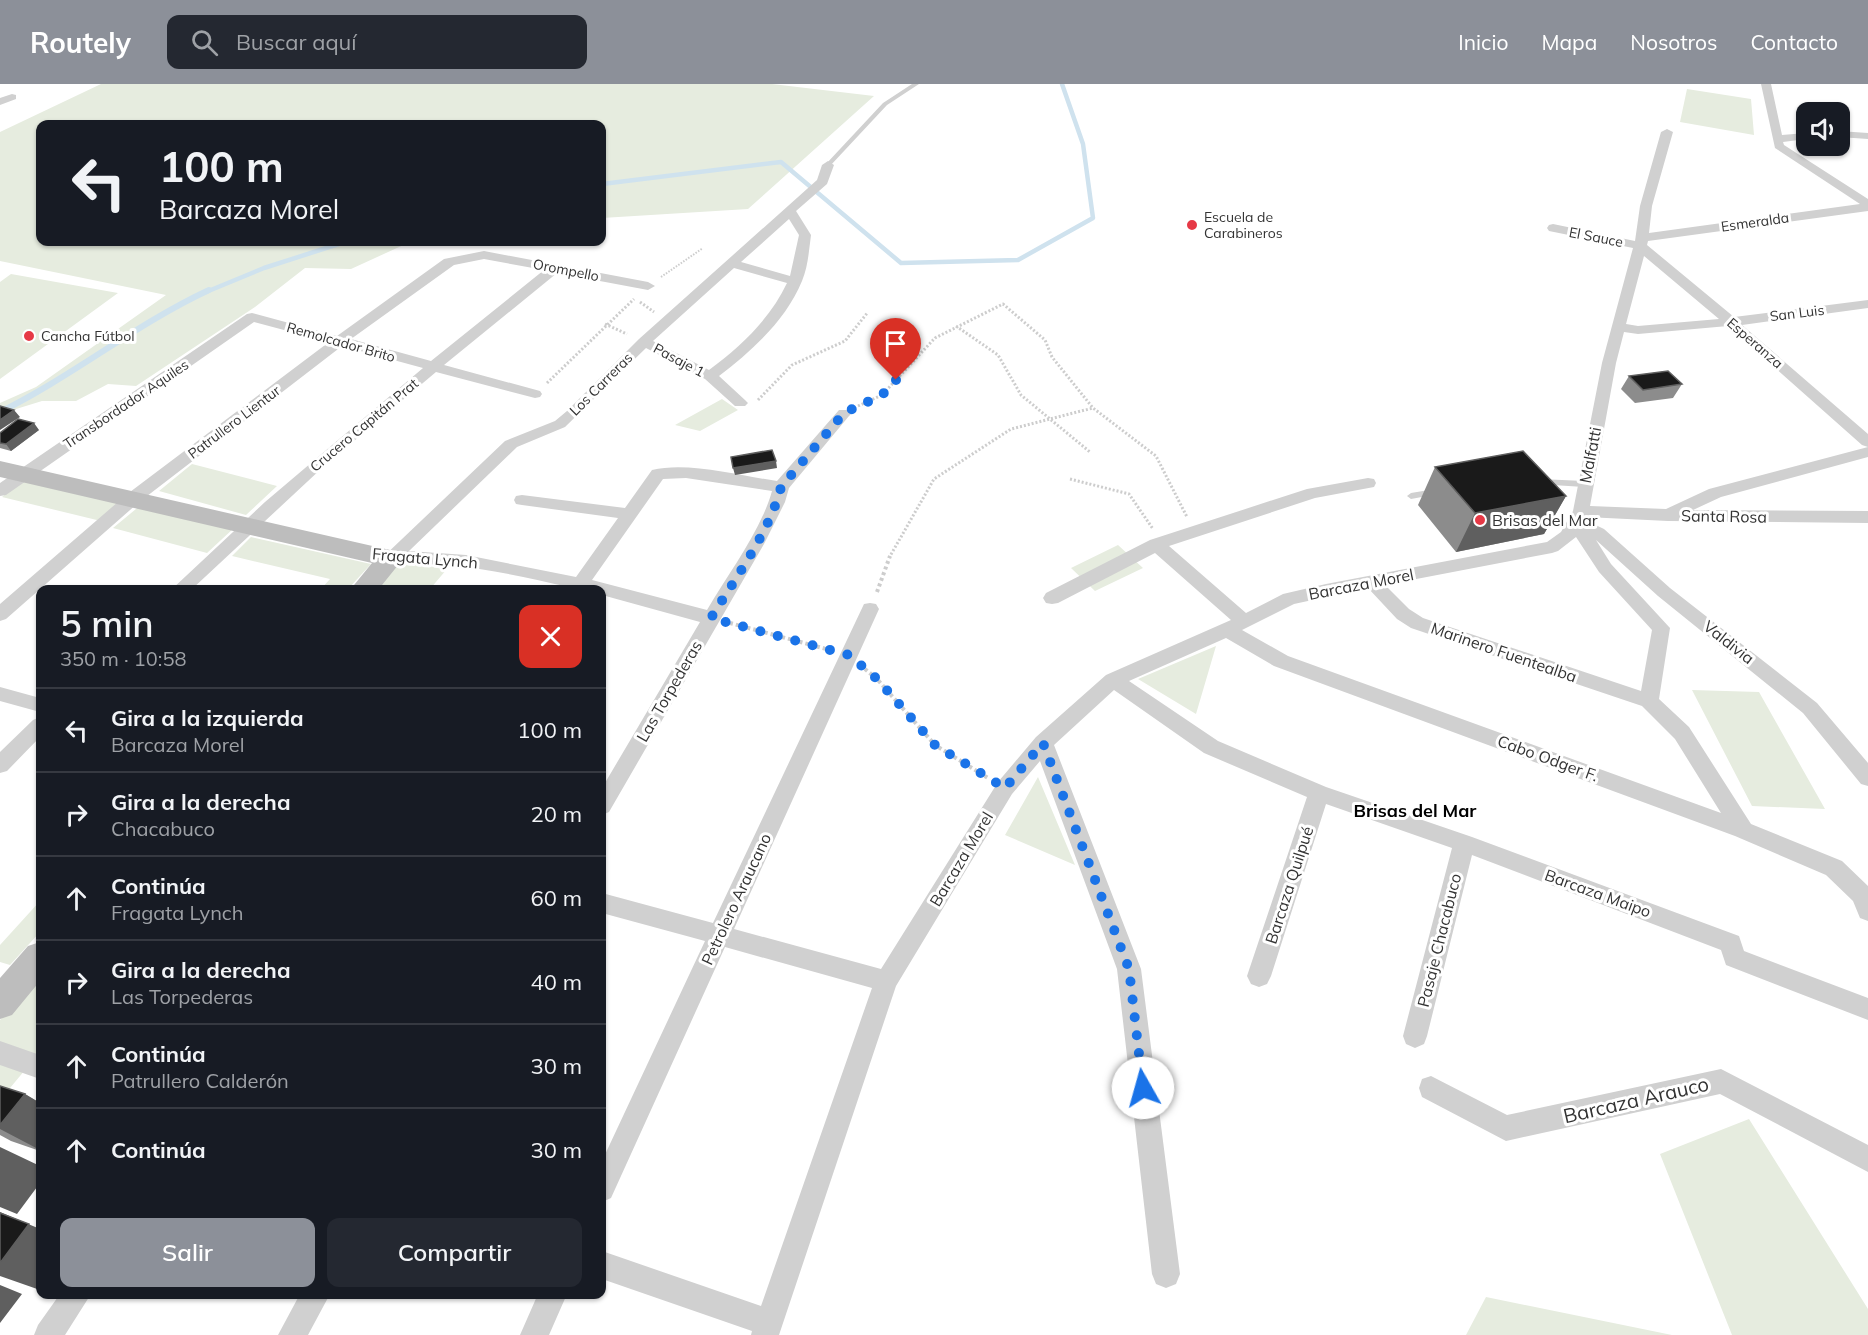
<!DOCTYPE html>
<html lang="es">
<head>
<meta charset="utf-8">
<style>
  :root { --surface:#171b24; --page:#242831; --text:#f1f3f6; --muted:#9ea1a6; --line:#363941; --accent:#8c9099 }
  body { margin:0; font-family:Mulish,sans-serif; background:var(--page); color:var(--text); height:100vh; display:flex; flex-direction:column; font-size:22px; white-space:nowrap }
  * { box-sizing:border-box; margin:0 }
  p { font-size:20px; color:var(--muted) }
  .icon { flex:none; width:33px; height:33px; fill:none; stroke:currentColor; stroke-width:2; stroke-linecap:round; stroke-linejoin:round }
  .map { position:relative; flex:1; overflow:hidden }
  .drawer { position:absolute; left:36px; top:501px; width:570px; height:714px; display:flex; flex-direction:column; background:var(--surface); border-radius:12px; box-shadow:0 2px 4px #0004 }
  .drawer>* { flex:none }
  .guide { position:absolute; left:36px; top:36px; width:570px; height:126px; border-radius:12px; box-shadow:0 2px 4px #0004; background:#171b24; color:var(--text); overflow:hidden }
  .fabs { position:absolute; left:1796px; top:18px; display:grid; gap:12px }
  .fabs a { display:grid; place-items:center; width:54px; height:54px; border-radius:12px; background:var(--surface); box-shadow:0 2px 4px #0004; font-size:30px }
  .pin { position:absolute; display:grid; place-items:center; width:51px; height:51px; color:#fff; margin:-62px -26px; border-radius:50% 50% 50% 0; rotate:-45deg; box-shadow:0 0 6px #0007 }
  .pin .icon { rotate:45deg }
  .me { position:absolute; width:66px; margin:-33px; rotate:353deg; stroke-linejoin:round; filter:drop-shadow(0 0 4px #0008) }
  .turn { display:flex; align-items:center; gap:21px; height:126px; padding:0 24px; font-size:27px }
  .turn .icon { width:78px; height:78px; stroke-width:2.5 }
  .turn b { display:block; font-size:42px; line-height:51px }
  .round { display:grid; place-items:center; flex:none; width:63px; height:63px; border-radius:12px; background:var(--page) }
  .overview { display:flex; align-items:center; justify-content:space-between; height:102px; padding:0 24px }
  h1 { font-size:36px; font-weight:600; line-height:45px }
  .action { display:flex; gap:12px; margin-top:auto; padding:12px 24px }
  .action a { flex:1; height:69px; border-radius:12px; background:var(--accent); color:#fff; font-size:24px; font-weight:600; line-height:69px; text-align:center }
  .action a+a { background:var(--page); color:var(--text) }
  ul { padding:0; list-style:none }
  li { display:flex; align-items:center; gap:18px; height:84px; padding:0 24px; border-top:2px solid var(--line) }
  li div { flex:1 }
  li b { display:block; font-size:22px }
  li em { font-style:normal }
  header { display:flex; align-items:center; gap:36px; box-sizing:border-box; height:84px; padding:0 30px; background:var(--accent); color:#fff }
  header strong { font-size:28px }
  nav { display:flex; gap:33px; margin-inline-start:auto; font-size:21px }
  .search { width:420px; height:54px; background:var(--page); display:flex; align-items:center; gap:15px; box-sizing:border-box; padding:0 21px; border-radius:12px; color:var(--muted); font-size:22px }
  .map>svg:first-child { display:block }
  .green { fill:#e6ecdf }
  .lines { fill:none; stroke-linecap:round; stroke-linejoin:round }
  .stream-far1 { stroke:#cfe2ee; stroke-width:4.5 }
  .stream { stroke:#cfe2ee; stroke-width:6 }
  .path-far2 { stroke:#cdcdcd; stroke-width:2; stroke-dasharray:1.5 1.5; stroke-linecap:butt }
  .path-far1 { stroke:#cdcdcd; stroke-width:3; stroke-dasharray:2 2; stroke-linecap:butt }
  .path { stroke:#cdcdcd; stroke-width:4; stroke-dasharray:3 3; stroke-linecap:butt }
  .lane { fill:#d0d0d0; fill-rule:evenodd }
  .street { fill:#d0d0d0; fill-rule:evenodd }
  .secondary { fill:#bdbdbd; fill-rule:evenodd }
  .wall { fill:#8c8c8c }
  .shaded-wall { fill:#5f5f5f }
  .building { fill:#1a1a1a; stroke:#5f5f5f; stroke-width:1.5 }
  .route { stroke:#1a73e8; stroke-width:10; stroke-dasharray:0 18 }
  .poi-dot { fill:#e63946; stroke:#fff; stroke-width:2 }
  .labels { text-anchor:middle; stroke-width:6; stroke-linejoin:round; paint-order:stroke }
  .far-poi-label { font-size:14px; fill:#333; stroke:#fff; text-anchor:start }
  .far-street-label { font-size:14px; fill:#333; stroke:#fff }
  .street-label { font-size:16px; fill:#333; stroke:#fff }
  .poi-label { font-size:16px; fill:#333; stroke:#fff; text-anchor:start }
  .neighbourhood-label { font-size:18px; font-weight:bold; fill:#000; stroke:#fff }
  .near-street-label { font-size:20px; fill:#333; stroke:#fff }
</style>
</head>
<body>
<header>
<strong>Routely</strong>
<div class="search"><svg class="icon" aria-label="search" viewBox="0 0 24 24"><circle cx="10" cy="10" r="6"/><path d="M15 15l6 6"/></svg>Buscar aquí</div>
<nav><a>Inicio</a><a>Mapa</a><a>Nosotros</a><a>Contacto</a></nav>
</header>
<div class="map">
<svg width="1868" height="1251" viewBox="0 0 1868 1251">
  <rect width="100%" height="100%" fill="#fff"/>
  <!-- green -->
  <path class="green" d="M101,0H772L874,12L748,125L602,134V40H40V158H410L351,185L305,184L255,223L136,302L108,300L76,317H42L0,330V319L36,303L166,211L0,177V48Z
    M1687,5L1751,15L1754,51L1680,38Z
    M11,190L118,209L0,295V198Z
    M722,315L738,326L700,347L675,341Z
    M192,380L277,402L246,431L159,407Z
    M25,394L130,417L105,438L2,413Z
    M142,420L234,444L207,469L113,444Z
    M251,453L371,480L348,505H321L330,495L232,472Z
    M1118,461L1143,484L1095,507L1071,484Z
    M401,478L447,485L430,505L373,506Z
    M1216,562L1196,630L1138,595Z
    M1692,606L1759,608L1825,725L1752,722Z
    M1038,693L1075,781L1005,751Z
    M40,817V848L10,881L0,878V861Z
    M40,889V968L0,1016V936Z
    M1749,1035L1868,1225V1251H1732L1660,1070Z
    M1486,1213L1672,1251H1466Z"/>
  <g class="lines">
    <!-- stream-far1 -->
    <path class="stream-far1" d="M602,100L781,78L901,179L1018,176L1093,134L1083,60L1062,0
      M206,208L264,184L345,158"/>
    <!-- stream -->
    <path class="stream" d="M0,328C73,292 136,240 209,206"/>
    <!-- path-far2 -->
    <path class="path-far2" d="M661,193L703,164"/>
    <!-- path-far1 -->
    <path class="path-far1" d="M640,218L654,228
      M605,240L627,250
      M956,242L998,271L1021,311L1090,368
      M547,299L634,215
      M758,316L792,281L845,257L868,228
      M858,322L882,311L935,254L1003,220L1045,256L1052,273L1093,324L1156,372L1187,433
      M1070,395L1129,410L1153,445
      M889,474L934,395L1011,345L1093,324"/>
    <!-- path -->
    <path class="path" d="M877,508L890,472
      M730,539L830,566
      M865,585L877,595L935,661L988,694"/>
    <!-- lane -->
    <path class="lane" d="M912,0H919L887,21L830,82H826V80L883,19Z
      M1540,395L1584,397L1588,400L1584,403L1537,400L1536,398Z
      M1435,405L1438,406V410L1411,415L1407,412L1411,409Z"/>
    <!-- street -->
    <path class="street" d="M1761,0H1771L1782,51L1806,49V55L1783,58L1784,61L1868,115V127L1648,157L1647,161L1734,233L1868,216V224L1742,241L1868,350V363L1862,361L1728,242L1638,250L1624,248L1616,279L1590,422L1666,425L1709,405L1868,363V373L1721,413L1693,426L1868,427V439L1668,437L1586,433L1585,436L1604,445L1670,504L1817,619L1868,679V702L1861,700L1803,629L1658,512L1596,456L1611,480L1670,544L1659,615L1689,643L1751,740L1842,777L1868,802V837L1860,834L1853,817L1826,791L1735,752L1274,582L1226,554L1129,597L1218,657L1326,703L1472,753L1739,852L1744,867L1868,914V936L1726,881L1721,866L1472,771L1427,952L1424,960L1415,964L1406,960L1403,952L1452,764L1326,720L1271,892L1267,900L1259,903L1251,900L1247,892L1307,713L1204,669L1114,606L1054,661L1141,885L1180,1190L1176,1200L1166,1204L1156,1200L1152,1190L1117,885L1040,677L1012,710L896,902L779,1251H751L752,1247L602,1195V1167L761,1222L872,904L725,863L611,1114L602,1118V1077L705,857L602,829V809L713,839L864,520L870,519L876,520L879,525L734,845L881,885L998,698L1036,653L1106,591L1231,536L1155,469L1058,519L1052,520L1046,519L1043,514L1046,509L1150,456L1307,405L1368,394L1374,395L1376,399L1374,403L1315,414L1169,462L1246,529L1283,510L1326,500L1547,458L1561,448L1573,427L1602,279L1633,164L1549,147L1547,144L1549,141L1553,140L1635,157L1640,122L1661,48L1667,45L1673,48L1652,122L1649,149L1860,120L1775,64ZM1644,172L1719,235L1638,242L1626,240ZM1576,453L1599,488L1652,546L1641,607L1423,534L1409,525L1385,501L1552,469L1558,467ZM1368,504L1397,535L1411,544L1642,622L1675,655L1721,729L1288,572L1242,546L1294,520Z
      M12,10L16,11V15L0,21V14Z
      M1839,47L1868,49V55L1839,53Z
      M828,77L834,81L827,100L796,127L811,151C809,166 808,183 802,197C786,236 752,267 719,292L745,316L748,319L745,322H735L705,295L646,264L565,343L517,363L409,467L466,471L576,493L618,434L522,421L516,420L514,416L516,412L522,411L625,424L652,386C688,377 741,392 777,397L839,326H849L852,329L849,332L789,404L785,418L764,460L609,728L602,731V704L700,538L602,511V506H567L569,503C529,494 489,485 449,481C431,479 398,483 384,479L381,475L505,357L555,337L567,327L639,255L817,96L822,81ZM789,135L799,151L790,192L741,178ZM734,184L787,199C770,235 741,262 709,286L653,257ZM686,394L772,407C761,447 728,490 707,526L592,496L663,395Z
      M484,167L648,198L655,202L648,206L557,189L444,281L540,307L542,310L540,313L535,314L436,288L322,384L191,506H171L265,418L423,284L342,262L138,419L6,535L0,537V520L126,411L329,258L254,238L6,411L0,412V399L247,230L252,229L337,252L444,175ZM484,175L544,186L431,277L351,255L454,181Z
      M0,603L40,614V628L0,617Z
      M40,633V653L7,687L0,689V668L33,636Z
      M0,957L40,971V995L0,981Z
      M1721,985L1868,1061V1088L1720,1010L1506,1057L1422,1013L1419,1004L1422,995L1431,992L1507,1031Z
      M60,1210H91L65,1251H34L38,1241Z
      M300,1210H330L308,1251H278Z
      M538,1210H567L549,1251H520Z"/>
    <!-- secondary -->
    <path class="secondary" d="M0,377L390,466L399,469L403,475L378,506H350L372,479L0,393Z
      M40,858V897L12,931L0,935V894L28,862Z"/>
  </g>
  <!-- wall -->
  <path class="wall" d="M1629,292L1682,300L1673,314L1635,319L1621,305Z
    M39,346L11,367L0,364V349Z
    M1435,383L1566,412L1544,450L1456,468L1418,421Z
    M0,1002L25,1010L40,1019V1067L11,1057L0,1051Z"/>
  <!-- shaded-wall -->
  <path class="shaded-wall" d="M14,326L20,333L0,346V336Z
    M34,339L39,346L11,367L6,360Z
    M776,377L777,384L735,391L733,384Z
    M1566,412L1544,450L1456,468L1475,429Z
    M25,1010L40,1019V1066L0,1045V1041Z
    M0,1063L40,1082V1099L17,1130L0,1123Z
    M0,1128L40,1145V1206L0,1192Z
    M0,1201L22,1210L0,1239Z"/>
  <!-- building -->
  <path class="building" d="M1668,287L1682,300L1643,306L1629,292Z
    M0,322L14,326L0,336Z
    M18,335L34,339L6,360L0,359V349Z
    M772,366L776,377L733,384L731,373Z
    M1523,367L1566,412L1475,429L1435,383Z
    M0,1002L25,1010L0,1041Z
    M0,1129L29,1140L0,1179Z"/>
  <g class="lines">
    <!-- route -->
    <path class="route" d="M896,296L882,311L844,329L781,403C770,447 735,495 711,534L849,571L877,595L935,661L1005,704L1043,659L1129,885L1143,1004"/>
  </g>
  <!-- markers -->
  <g class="poi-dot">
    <circle cx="1192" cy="141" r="6"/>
    <circle cx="29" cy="252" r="6"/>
    <circle cx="1480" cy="436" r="6"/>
  </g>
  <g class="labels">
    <!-- far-poi labels -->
    <g class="far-poi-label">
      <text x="1204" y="138">Escuela de<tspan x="1204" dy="16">Carabineros</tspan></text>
      <text x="41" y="257">Cancha Fútbol</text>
    </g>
    <!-- far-street labels -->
    <g class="far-street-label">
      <text transform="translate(1755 138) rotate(-8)" y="5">Esmeralda</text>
      <text transform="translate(1596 153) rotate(11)" y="5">El Sauce</text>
      <text transform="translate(566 186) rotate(11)" y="5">Orompello</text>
      <text transform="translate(1797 229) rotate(-7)" y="5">San Luis</text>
      <text transform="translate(341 258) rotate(16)" y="5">Remolcador Brito</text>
      <text transform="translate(1755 259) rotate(41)" y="5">Esperanza</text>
      <text transform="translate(679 276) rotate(28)" y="5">Pasaje 1</text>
      <text transform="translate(601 300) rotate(-45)" y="5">Los Carreras</text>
      <text transform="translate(126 320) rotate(-34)" y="5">Transbordador Aquiles</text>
      <text transform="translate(234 338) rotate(-37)" y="5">Patrullero Lientur</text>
      <text transform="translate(364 341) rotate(-40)" y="5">Crucero Capitán Prat</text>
    </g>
    <!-- street labels -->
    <g class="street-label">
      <text transform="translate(1590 371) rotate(-79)" y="6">Malfatti</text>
      <text transform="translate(1724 432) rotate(1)" y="6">Santa Rosa</text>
      <text transform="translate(425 474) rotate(5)" y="6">Fragata Lynch</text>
      <text transform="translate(1361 500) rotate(-11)" y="6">Barcaza Morel</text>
      <text transform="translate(1729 558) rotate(38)" y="6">Valdivia</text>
      <text transform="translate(1504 568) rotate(19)" y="6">Marinero Fuentealba</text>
      <text transform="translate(669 607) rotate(-60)" y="6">Las Torpederas</text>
      <text transform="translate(1548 674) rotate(20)" y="6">Cabo Odger F.</text>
      <text transform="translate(961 775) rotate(-59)" y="6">Barcaza Morel</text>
      <text transform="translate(1289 801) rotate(-72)" y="6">Barcaza Quilpué</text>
      <text transform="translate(1598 809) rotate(20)" y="6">Barcaza Maipo</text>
      <text transform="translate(736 815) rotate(-65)" y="6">Petrolero Araucano</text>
      <text transform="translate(1439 856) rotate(-76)" y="6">Pasaje Chacabuco</text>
    </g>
    <!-- poi labels -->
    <g class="poi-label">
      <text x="1492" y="442">Brisas del Mar</text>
    </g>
    <!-- neighbourhood labels -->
    <g class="neighbourhood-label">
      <text x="1415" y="733">Brisas del Mar</text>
    </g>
    <!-- near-street labels -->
    <g class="near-street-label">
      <text transform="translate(1636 1016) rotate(-13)" y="7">Barcaza Arauco</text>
    </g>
  </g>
</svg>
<div class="fabs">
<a><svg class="icon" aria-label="sound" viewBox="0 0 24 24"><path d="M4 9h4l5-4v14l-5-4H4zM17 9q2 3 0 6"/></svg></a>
</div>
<div class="pin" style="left:896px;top:296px;background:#d93025"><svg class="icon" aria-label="arrive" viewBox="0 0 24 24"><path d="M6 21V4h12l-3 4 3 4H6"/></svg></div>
<svg class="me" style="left:1143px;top:1004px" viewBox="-20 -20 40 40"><circle r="19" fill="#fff"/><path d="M0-13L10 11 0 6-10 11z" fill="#1a73e8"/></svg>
<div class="guide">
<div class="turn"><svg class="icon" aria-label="left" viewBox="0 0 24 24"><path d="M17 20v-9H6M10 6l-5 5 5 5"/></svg><div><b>100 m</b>Barcaza Morel</div></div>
</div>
<section class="drawer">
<div class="overview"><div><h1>5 min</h1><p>350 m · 10:58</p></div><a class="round" style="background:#d93025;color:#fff"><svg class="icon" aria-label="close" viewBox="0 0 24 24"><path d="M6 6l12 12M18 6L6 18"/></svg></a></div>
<ul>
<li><svg class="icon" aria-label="left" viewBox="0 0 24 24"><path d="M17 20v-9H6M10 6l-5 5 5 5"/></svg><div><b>Gira a la izquierda</b><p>Barcaza Morel</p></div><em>100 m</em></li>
<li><svg class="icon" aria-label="right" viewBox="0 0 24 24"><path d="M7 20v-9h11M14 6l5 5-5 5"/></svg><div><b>Gira a la derecha</b><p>Chacabuco</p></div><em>20 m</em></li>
<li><svg class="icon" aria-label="ahead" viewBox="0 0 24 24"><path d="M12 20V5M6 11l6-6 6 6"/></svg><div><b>Continúa</b><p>Fragata Lynch</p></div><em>60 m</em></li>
<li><svg class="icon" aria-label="right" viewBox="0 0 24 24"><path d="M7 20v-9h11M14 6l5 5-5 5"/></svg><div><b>Gira a la derecha</b><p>Las Torpederas</p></div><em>40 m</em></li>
<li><svg class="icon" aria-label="ahead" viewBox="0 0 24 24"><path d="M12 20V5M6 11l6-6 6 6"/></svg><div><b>Continúa</b><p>Patrullero Calderón</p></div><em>30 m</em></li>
<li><svg class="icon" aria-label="ahead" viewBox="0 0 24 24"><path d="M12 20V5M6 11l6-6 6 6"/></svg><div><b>Continúa</b></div><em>30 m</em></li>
</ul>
<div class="action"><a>Salir</a><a>Compartir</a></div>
</section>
</div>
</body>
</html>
